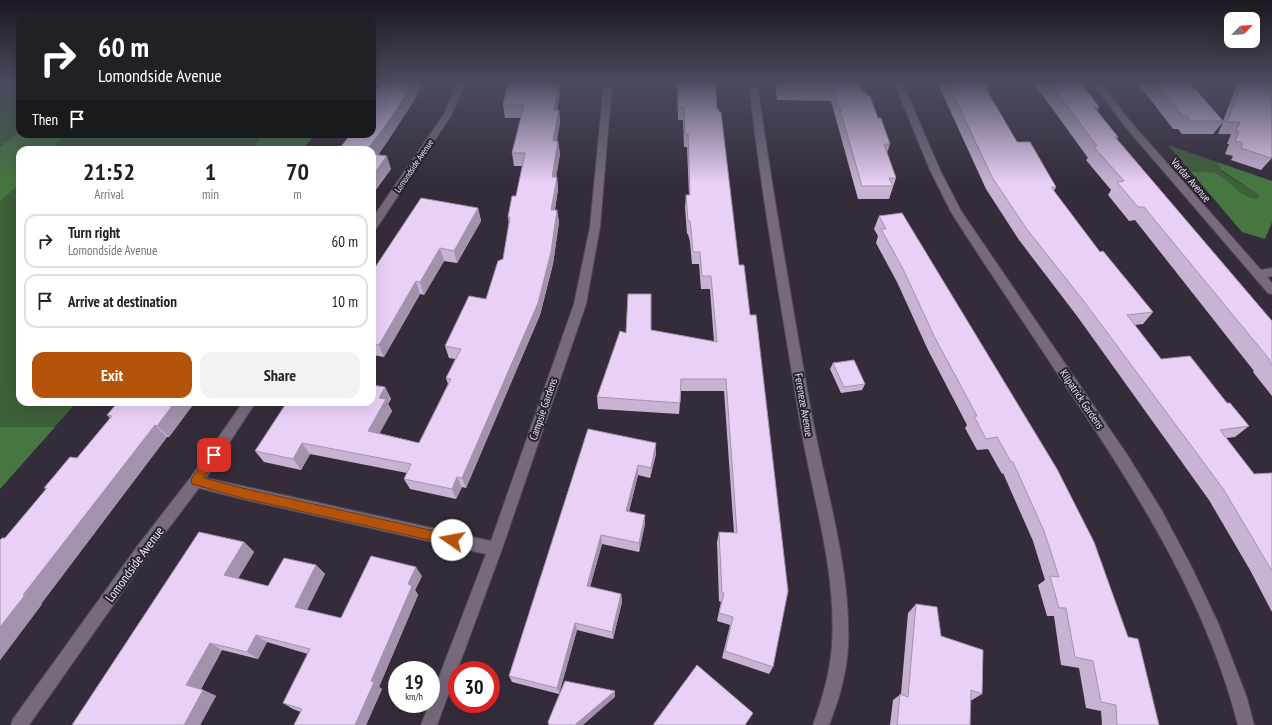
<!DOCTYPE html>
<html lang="en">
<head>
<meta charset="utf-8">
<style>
  :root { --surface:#fff; --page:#f2f2f2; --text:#202124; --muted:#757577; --line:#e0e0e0; --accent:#b45309 }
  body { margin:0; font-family:"PT Sans Narrow",sans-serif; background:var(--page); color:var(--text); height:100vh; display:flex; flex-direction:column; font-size:15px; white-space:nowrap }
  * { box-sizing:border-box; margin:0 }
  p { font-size:13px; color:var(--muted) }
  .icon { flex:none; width:22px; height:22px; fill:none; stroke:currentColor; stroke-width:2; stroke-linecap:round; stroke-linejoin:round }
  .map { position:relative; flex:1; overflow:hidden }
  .drawer { position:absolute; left:16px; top:146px; width:360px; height:260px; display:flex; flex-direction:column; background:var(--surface); border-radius:12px; box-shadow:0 4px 16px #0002 }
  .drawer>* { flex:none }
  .banner { position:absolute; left:16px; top:16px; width:360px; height:122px; border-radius:12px; box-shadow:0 4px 16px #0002; background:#202124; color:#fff; overflow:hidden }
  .needle { width:26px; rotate:65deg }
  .fabs { position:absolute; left:1224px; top:12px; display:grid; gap:8px }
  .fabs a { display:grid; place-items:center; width:36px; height:36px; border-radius:8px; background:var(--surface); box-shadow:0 4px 16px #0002; font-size:20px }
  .speed { position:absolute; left:388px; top:661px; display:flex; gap:8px; font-size:20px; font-weight:700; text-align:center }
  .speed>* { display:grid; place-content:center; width:52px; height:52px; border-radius:50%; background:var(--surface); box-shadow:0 4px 16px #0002; line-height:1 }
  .speed small { font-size:10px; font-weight:400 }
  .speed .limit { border:6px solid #d22; background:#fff; color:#111 }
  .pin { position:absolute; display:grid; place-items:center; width:34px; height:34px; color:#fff; margin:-17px; border-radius:8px; box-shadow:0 2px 6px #0006 }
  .me { position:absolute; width:44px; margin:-22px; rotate:282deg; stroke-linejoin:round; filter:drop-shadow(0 0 3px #0008) }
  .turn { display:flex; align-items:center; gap:14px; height:84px; padding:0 16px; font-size:18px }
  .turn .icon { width:52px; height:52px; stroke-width:2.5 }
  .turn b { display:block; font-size:28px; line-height:34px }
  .then { display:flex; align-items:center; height:38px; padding:0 16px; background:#0003; gap:8px; font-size:15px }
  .eta { display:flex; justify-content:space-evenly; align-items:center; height:68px; text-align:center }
  .eta b { font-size:24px; font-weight:700; line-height:28px }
  .cta { display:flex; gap:8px; margin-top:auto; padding:8px 16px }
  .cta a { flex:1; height:46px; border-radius:12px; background:var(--accent); color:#fff; font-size:16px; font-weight:700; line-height:46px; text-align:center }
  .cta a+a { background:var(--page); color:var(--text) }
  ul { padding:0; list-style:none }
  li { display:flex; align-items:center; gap:12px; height:54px; margin:0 8px 6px; padding:0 8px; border:2px solid var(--line); border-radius:12px }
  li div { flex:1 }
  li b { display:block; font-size:15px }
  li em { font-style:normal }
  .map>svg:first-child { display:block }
  .green { fill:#3d6038 }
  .forest { fill:#477741 }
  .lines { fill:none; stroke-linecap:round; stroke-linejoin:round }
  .street-casing { stroke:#534a58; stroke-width:2 }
  .street { fill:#766a7c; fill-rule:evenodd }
  .wall { fill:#c8b3d4 }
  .shaded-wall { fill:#a392ad }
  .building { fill:#e9d0f7; stroke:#a392ad }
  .route { fill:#b45309; stroke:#753606 }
  .labels { text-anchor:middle; stroke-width:4; stroke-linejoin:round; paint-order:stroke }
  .far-street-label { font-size:9px; fill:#ece5f0; stroke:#2b2231 }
  .street-label { font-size:11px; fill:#ece5f0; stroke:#2b2231 }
  .near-street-label { font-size:13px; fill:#ece5f0; stroke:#2b2231 }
</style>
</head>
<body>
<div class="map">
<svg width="1272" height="725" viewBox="0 0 1272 725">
  <rect width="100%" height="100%" fill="#352c3b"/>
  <!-- green -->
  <path class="green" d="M0,82H20V134H307L293,150H20V402H77L0,488Z
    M1168,145L1217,162L1221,171L1259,195L1258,199H1249L1207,172H1191Z"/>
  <!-- forest -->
  <path class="forest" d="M20,132V134H65L51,150H20V184L0,201V147Z
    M264,134H316L302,150H252Z
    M1217,162L1272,181V222L1265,239L1242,232L1191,172C1200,172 1209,171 1217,174C1232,181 1239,198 1258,199L1259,195L1221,170Z
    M0,427H55L0,489Z"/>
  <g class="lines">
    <defs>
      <path id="street" d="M458,82H466L452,114L376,229L372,230V219L444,114Z
        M604,82H612L600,227L586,304L502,549L437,725H421L429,704H431V698L486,554L242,499L199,488L149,554L29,725H11L13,719L139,544L191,477L243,402H256L206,478L491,541L574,304L590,227Z
        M749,82H757C772,190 791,298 810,406C824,485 851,565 848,645C847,672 839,700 829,725H813C822,700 830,673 832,646C837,570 812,496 800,422C782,309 761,196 749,82Z
        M894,82H902L940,170L961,211L1128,456L1162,511L1193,570L1219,625L1247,698L1254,725H1238C1207,604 1140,496 1071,394C1031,333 990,273 951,212L930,170Z
        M1092,82H1100L1129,120L1261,270L1272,268V276L1267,277L1272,283V294L1268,293L1123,124Z"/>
    </defs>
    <!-- street casing -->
    <use href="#street" class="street-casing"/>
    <!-- street -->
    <use href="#street" class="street"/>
  </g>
  <!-- wall -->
  <path class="wall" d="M381,82H423L415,99L387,142L378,155L391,169L372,195V150L348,139L346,134H372Z
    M677,82H715L717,109L773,667L769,674L722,658L730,625L717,621L721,602L719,601L717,542L719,532L734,533L724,391H681L679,414L598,409L597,397L626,333L651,330L714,342L710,289H701L699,264H692L690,242L688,234H687L685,207L686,195H689L687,147H684L683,120H678Z
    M775,82H859L862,92L878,118L890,144L887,153L896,178L889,199H858L831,101L777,100Z
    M937,82H990L987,90L1017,142L1056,187L1054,191L1100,252L1153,312L1143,324L1135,325L1161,359L1227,403L1249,426L1235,437L1226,438L1254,474L1272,473V612L1250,570L1209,500L1077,316L1019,240L986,189Z
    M1033,82H1081L1099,107L1097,111L1118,137L1117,139L1272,321V396L1253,372L1254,371L1135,220L1129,221L1108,195L1111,190L1086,160L1088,158Z
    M1137,82H1189L1223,121L1238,82H1272V158L1261,170L1231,160L1233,156L1225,154L1229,144H1227L1231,134H1218L1223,122L1213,134H1182L1178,129H1173Z
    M560,94L557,110H559L560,122L557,141H558L560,154L556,177H557L558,189L555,210H557L559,222L553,264L540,315L466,488L462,487L456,499L410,489L404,479L407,473L310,454L301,470L264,462L255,451L385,387L391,399L388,404L392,411L379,433L419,443L448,384L446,378L455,359L449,358L445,346L486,299L503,259L509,224L508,217L516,196L523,166H514L512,153L521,118H505L503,105Z
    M478,208L481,221L457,263L444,261L424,295L420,294L384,357L372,355V272Z
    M902,213L1159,725H1102L1101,711L1086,708L1079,668L1061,665L1054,616H1047L1038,585L1045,580L1033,541L1003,473L1002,474L988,449L977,450L965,428L967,425L928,350L897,282L876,243L878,236L874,229L879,216Z
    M833,363L865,384L862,390L841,393L830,369Z
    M195,402L169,437H167L41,604H42L0,660L5,538L46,489L44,488L77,458L110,418L107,415Z
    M588,429L656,454L650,478L638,475L629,511L645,524L639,552L602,544L590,587L621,594L622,602L613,639L577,630L559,694L512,682L509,676Z
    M244,542L254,552L238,578L268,586L316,565L325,574L307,610L341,618L422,576L415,590L418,595L379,687L382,689L366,725H294L301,712L293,709L283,703L308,654L267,642L258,659L222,650L201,689L216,696L200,725H72Z
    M916,604L941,636L982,694L972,700H970V725H890L893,700L901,694L908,613Z"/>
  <!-- shaded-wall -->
  <path class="shaded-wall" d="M414,82H423L415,99L387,142L372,163V150H367Z
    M559,82L560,94L555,122L554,110Z
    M559,110L560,122L554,154L553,141Z
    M558,141L560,154L554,189L552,177Z
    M387,156L391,169L372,195V176Z
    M557,177L558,189L553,222L551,210Z
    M478,208L481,221L457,263L454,251Z
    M557,210L559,222L553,264L540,315L466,488L462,478Z
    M440,248L444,261L424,295L420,282Z
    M416,281L420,294L384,357L379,345Z
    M385,387L391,399L388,404L392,411L375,442L368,431L379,398Z
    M175,402H195L169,437L157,426Z
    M155,425L167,437L41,604H42L0,660V627L23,595Z
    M302,443L310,454L301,470L293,459Z
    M656,443V454L650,478L651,468Z
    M638,465V475L627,520L626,511Z
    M457,477L462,487L456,499L452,489Z
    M645,515V524L639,552V543Z
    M601,535L602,544L588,594L587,586Z
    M244,542L254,552L235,584L224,575Z
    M316,565L325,574L304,615L295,607Z
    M416,567L422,576L415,590L418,595L379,687L382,689L366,725H355L371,681L408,584Z
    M621,594L622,602L613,639L612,632Z
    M575,623L577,630L559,694L557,688Z
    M256,635L267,642L258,659L247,652Z
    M210,643L222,650L200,691L186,685Z
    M203,690L216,696L200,725H184Z
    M615,691V697L583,725H576V724Z"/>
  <!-- building -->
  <path class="building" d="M381,82H414L412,87L383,129L367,150H338L351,134H372V96Z
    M508,82H559L554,110H559L553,141H558L552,177H557L551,210H557L551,252L538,303L462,478L457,477L452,489L404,479L411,464L302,443L293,459L255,451L287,402H372V385L385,387L379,398L386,399L368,431L419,443L451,379L446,378L461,349L445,346L469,296L486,299L498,261L503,259L510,217H508L512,196H516L525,153H512L524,105H503Z
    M678,82H715L717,109H719V112H721L739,265H744L750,315H756L788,591L773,667L725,651L733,617L719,613L724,593H722L719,532L737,533L726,379H681L680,403L597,397L620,331L626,333L628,294H651V330L717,342L711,276H702L700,252H693L691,229L690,221H688L686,195H690L688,134H685L684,107H678Z
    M779,82H859L862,92H866L868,96H870L878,118H881L890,144H884L896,178H889L893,186H862L834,89L779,88Z
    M947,82H990H982L1017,142H1030L1056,187H1051L1100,252L1103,251L1153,312L1127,315L1161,359L1190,356L1227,403H1230L1249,426L1220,430L1254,474L1272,473V571L1224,490L1086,304L1026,228L992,177Z
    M1049,82H1081L1099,107H1094L1118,137H1115L1272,321V365L1268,360H1270L1144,207H1138L1117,182L1124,181L1094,147L1097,146Z
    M1155,82H1189L1223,121H1191L1187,116H1183Z
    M1242,82H1272V156L1271,158L1241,148L1243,143L1235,141L1239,132L1236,131L1240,122H1227Z
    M372,154L387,156L372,176Z
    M421,198L478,208L454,251L440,248L420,282L416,281L379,345L372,344V272Z
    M902,213L1057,469L1094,542L1128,637L1138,639L1159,725H1117L1116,705L1101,702L1093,661L1075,657L1066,608H1059L1050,576L1059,577L1044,531L1013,462H1011L997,437L986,439L974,416H977L935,338L903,269L881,229H886L879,216Z
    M854,360L865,384L844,387L833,363Z
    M118,402H175L157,426L155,425L23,595H25L0,627V540L2,538H5L47,488H44L70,457L77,458L112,416L107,415Z
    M588,429L656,443L651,468L638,465L626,511L645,515L639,543L601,535L587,586L621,594L612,632L575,623L557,688L509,676Z
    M199,532L244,542L224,575L268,586L284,558L316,565L295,607L341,618L371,556L416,567L408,584L412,586L371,681L374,682L355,725H294L302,709L283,703L310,649L256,635L247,652L210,643L186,685L203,690L184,725H72Z
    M916,604L937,607L941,636L983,650L982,694L971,690L970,725H897L900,694L908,697Z
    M697,665L753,713L745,725H653Z
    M565,681L615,691L576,724V725H549L548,722Z"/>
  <!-- sky -->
  <linearGradient id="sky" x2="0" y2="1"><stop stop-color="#1d1820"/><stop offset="0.45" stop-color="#4b4b60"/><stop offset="1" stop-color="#4b4b60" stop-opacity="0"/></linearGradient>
  <rect width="1272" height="183" fill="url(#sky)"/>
  <!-- route -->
  <path class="route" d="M214,450L218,452L219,455L204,478L242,488L452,535L456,537L457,540L456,544L452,545L242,498L192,484L191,481L192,478L210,452Z"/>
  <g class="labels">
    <!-- far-street labels -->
    <g class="far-street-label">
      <text transform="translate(414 166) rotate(-56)" y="3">Lomondside Avenue</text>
    </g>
    <!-- street labels -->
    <g class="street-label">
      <text transform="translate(1191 180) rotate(49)" y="4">Vardar Avenue</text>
      <text transform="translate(1082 399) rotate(56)" y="4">Kilpatrick Gardens</text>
      <text transform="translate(804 405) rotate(80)" y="4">Fereneze Avenue</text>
      <text transform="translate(543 409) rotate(-71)" y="4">Campsie Gardens</text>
    </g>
    <!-- near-street labels -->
    <g class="near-street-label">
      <text transform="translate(134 564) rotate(-54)" y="5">Lomondside Avenue</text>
    </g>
  </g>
</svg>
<div class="fabs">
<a><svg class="needle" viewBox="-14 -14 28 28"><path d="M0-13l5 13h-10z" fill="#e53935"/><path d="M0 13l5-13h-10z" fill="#757577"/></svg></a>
</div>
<div class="speed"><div>19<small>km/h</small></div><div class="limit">30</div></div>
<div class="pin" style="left:214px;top:455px;background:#d93025"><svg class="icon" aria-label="arrive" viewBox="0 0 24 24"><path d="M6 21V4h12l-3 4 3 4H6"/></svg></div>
<svg class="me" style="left:452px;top:540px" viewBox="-20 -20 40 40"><circle r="19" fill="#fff"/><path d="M0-13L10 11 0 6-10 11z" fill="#b45309"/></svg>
<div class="banner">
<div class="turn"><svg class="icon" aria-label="right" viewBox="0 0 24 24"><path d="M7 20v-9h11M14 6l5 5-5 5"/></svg><div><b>60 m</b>Lomondside Avenue</div></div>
<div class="then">Then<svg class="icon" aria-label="arrive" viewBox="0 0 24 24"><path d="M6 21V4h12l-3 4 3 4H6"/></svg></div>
</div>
<section class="drawer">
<div class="eta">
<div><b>21:52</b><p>Arrival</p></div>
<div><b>1</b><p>min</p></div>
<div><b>70</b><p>m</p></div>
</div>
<ul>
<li><svg class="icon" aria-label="right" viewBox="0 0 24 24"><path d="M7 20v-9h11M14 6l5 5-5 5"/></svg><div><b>Turn right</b><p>Lomondside Avenue</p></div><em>60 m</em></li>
<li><svg class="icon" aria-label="arrive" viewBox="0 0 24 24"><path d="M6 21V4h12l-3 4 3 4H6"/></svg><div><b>Arrive at destination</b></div><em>10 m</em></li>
</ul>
<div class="cta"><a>Exit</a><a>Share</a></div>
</section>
</div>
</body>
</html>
